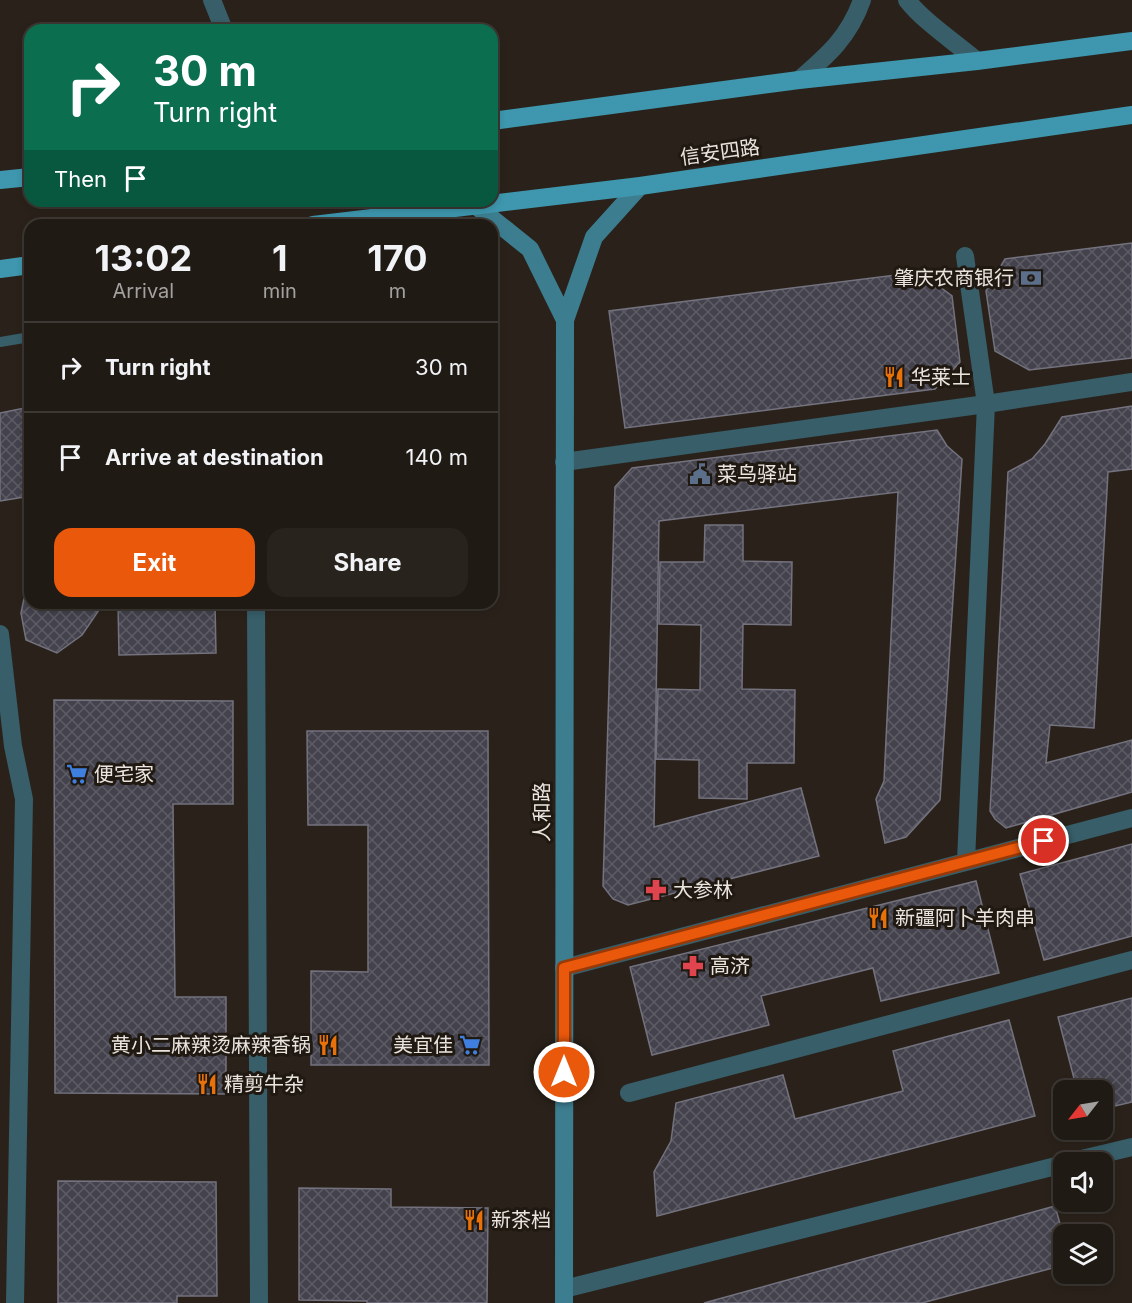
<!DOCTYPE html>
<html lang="en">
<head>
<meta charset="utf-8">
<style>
  :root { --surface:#201a14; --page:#28231d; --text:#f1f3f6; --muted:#a2a1a0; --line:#3d3834; --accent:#ea580c }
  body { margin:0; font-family:Inter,"Noto Sans SC",sans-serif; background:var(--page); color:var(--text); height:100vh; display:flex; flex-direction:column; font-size:22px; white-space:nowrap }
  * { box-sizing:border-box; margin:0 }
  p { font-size:20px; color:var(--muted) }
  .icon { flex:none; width:33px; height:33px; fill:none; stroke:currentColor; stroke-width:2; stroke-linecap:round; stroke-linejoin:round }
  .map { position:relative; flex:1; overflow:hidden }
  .panel { position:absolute; left:24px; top:219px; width:474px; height:390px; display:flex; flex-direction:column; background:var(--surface); border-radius:18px; box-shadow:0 3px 9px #0003,0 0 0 2px var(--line) }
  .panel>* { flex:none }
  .guide { position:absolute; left:24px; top:24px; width:474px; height:183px; border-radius:18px; box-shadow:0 3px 9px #0003,0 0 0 2px var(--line); background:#0b6e4f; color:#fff; overflow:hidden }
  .needle { width:39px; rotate:239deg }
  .controls { position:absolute; left:1053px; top:1080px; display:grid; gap:12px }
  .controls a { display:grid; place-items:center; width:60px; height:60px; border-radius:12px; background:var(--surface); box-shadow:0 3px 9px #0003,0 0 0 2px var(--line); font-size:30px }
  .pin { position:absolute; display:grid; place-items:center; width:51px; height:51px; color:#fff; margin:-26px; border:3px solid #fff; border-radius:50%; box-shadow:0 2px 6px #0007 }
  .me { position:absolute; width:66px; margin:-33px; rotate:0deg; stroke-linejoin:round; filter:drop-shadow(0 0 4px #0008) }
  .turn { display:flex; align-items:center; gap:21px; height:126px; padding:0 30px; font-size:27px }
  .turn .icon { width:78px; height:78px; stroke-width:2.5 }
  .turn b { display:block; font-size:42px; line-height:51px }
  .then { display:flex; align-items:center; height:57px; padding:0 30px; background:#0003; gap:12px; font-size:22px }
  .eta { display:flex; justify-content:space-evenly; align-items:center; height:102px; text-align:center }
  .eta b { font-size:36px; font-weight:700; line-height:42px }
  .primary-button { display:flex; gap:12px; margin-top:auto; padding:12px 30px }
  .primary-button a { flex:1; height:69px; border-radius:18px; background:var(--accent); color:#fff; font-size:24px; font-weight:700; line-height:69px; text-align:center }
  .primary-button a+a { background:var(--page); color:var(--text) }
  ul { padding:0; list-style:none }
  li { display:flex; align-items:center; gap:18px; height:90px; padding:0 30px; border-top:2px solid var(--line) }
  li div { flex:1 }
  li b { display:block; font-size:22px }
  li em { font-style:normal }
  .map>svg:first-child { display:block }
  .building { fill:url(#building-cross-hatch); stroke:#73727e; stroke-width:1.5 }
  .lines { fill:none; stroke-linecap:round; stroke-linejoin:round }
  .lane { stroke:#375e69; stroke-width:10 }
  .street { stroke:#375e69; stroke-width:18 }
  .secondary { stroke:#3c7e90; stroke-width:18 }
  .primary { stroke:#3e97ae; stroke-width:18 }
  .route-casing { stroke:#983908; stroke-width:15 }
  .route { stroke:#ea580c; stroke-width:10 }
  .labels { text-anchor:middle; stroke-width:6; stroke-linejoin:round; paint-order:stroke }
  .street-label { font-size:20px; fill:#eae4df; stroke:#201911 }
  .poi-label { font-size:20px; fill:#eae4df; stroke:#201911; text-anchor:start }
</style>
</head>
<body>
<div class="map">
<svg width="1132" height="1303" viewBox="0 0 1132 1303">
  <defs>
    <pattern id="building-cross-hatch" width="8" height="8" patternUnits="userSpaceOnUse" patternTransform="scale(1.5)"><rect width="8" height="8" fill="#43424d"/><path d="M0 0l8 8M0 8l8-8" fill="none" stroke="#5e5d66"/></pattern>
  </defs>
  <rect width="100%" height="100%" fill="#2a221a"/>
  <!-- building -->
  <path class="building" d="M1132,243V358L1029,370L995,351L986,291L1005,259Z
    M920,272L952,296L960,362L935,389L625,428L609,311Z
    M1132,406V469L1108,472L1094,728L1050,725L1046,763L1132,740V792L1006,828L995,819L990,811L1008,472L1032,459L1045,444L1062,417Z
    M30,407V496L0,501V413Z
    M937,430L947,446L962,459L940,800L906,837L885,843L876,799L884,781L898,492L659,521L654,827L801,788L819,856L628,905L613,899L603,886L615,487L632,468Z
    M705,525H743V561L792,562L791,625L743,624L742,689L795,690L794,763H747V799L699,798V760L656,759L658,689L700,690L701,625L659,624L660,562H704Z
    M30,579V603H100L99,610L82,635L57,653L26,640L21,613L27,584Z
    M118,603H215L216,653L119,655Z
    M54,700L233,701V804H173L175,997H226V1094L55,1093Z
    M307,731H488L489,1065H311V971L368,972V825H308Z
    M1132,844V936L1044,960L1020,874Z
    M976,881L999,973L881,1001L873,968L761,996L769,1025L652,1055L630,967Z
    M1132,998V1102L1102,1109V1090H1077L1058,1017Z
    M1009,1020L1035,1116L657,1216L654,1172L671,1141L676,1103L783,1075L795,1119L903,1091L893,1051Z
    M58,1181L216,1182L217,1296H177V1303H58Z
    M299,1188L391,1189V1207L488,1208L487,1303H367V1301L299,1300Z
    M1055,1206L1064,1238V1265L922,1303H704Z"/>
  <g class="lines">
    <!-- lane -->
    <path class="lane" d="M0,342L30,337"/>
    <!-- street -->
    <path class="street" d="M212,0L224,30
      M907,0C923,21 956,43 977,61
      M799,80C828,55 849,37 862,0
      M965,256L986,404L966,861
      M564,462L986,404L1132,382
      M256,603L259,1303
      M0,634L13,746L24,799L15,1303
      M564,968L1132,818
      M629,1093L1132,960
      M1069,1162L1132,1147
      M564,1289L1064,1164"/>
    <!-- secondary -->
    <path class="secondary" d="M475,205L530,249L565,320
      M564,1303L565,320L594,237L640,186"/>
    <!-- primary -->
    <path class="primary" d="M492,121L799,80L977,61L1132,41
      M0,180L30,177
      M313,225L640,186L1132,115
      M0,269L30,265"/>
  </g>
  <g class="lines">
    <defs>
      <path id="route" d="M564,1072V968L1044,841"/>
    </defs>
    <!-- route casing -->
    <use href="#route" class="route-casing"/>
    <!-- route -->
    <use href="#route" class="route"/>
  </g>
  <!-- icons -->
  <defs>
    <symbol id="bank-bare" viewBox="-9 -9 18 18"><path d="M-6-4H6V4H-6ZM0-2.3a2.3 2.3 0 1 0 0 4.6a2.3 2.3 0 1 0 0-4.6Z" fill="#5c6f8a" stroke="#201911" stroke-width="2.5" paint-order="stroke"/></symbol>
    <symbol id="restaurant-bare" viewBox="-9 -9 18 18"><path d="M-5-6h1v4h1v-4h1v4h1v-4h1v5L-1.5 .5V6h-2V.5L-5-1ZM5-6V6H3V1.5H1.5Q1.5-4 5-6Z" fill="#e8710a" stroke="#201911" stroke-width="2.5" paint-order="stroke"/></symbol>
    <symbol id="civic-bare" viewBox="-9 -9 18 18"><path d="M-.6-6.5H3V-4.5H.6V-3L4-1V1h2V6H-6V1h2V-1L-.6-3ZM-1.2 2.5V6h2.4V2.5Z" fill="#5c6f8a" stroke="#201911" stroke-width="2.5" paint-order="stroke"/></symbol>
    <symbol id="supermarket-bare" viewBox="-9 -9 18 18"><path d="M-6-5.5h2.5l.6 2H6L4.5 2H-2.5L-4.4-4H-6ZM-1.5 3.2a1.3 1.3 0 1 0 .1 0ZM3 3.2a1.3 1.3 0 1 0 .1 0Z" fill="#3f7fe0" stroke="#201911" stroke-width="2.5" paint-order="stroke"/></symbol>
    <symbol id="pharmacy-bare" viewBox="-9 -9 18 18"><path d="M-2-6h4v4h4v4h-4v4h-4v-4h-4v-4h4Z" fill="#e0444e" stroke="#201911" stroke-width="2.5" paint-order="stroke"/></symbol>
  </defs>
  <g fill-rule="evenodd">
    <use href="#bank-bare" x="1016" y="263" width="30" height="30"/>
    <use href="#restaurant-bare" x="879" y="362" width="30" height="30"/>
    <use href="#civic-bare" x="685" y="459" width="30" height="30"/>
    <use href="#supermarket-bare" x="62" y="759" width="30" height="30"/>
    <use href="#pharmacy-bare" x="641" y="875" width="30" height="30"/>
    <use href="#restaurant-bare" x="863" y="903" width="30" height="30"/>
    <use href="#pharmacy-bare" x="678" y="951" width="30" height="30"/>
    <use href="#restaurant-bare" x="313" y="1030" width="30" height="30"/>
    <use href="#supermarket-bare" x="455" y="1030" width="30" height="30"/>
    <use href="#restaurant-bare" x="192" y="1069" width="30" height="30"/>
    <use href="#restaurant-bare" x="459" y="1205" width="30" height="30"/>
  </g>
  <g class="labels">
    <!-- street labels -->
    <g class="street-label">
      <text transform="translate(720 152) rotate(-8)" y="7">信安四路</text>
      <text transform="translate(542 812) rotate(-90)" y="7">人和路</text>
    </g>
    <!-- poi labels -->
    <g class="poi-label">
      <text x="1014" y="285" text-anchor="end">肇庆农商银行</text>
      <text x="911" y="384">华莱士</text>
      <text x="717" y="481">菜鸟驿站</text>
      <text x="94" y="781">便宅家</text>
      <text x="673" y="897">大参林</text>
      <text x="895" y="925">新疆阿卜羊肉串</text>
      <text x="710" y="973">高济</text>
      <text x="311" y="1052" text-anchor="end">黄小二麻辣烫麻辣香锅</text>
      <text x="453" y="1052" text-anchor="end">美宜佳</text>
      <text x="224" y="1091">精剪牛杂</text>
      <text x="491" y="1227">新茶档</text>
    </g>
  </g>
</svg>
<div class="controls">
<a><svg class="needle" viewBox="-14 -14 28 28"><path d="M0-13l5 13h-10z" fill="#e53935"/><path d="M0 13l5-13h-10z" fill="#a2a1a0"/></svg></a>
<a><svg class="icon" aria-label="sound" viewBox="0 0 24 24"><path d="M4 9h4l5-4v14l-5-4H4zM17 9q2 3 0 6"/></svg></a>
<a><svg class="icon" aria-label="layers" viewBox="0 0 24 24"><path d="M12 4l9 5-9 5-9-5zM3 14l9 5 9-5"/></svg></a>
</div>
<div class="pin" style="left:1044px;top:841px;background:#d93025"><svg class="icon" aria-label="arrive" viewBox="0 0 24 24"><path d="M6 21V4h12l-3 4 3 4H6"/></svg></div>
<svg class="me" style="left:564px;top:1072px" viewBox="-20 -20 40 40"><circle r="17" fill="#ea580c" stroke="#fff" stroke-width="3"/><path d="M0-11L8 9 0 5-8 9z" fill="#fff"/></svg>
<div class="guide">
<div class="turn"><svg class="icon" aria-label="right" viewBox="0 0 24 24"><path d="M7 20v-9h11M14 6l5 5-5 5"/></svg><div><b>30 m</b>Turn right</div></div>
<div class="then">Then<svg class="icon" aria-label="arrive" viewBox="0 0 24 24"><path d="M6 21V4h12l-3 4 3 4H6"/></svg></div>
</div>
<section class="panel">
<div class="eta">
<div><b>13:02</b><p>Arrival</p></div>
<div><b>1</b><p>min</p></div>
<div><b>170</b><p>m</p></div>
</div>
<ul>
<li><svg class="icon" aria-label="right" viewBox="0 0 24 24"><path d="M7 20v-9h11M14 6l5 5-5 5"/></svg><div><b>Turn right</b></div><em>30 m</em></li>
<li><svg class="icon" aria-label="arrive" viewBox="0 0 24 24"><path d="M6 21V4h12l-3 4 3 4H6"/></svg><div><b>Arrive at destination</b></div><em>140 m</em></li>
</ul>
<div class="primary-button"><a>Exit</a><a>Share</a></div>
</section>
</div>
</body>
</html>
